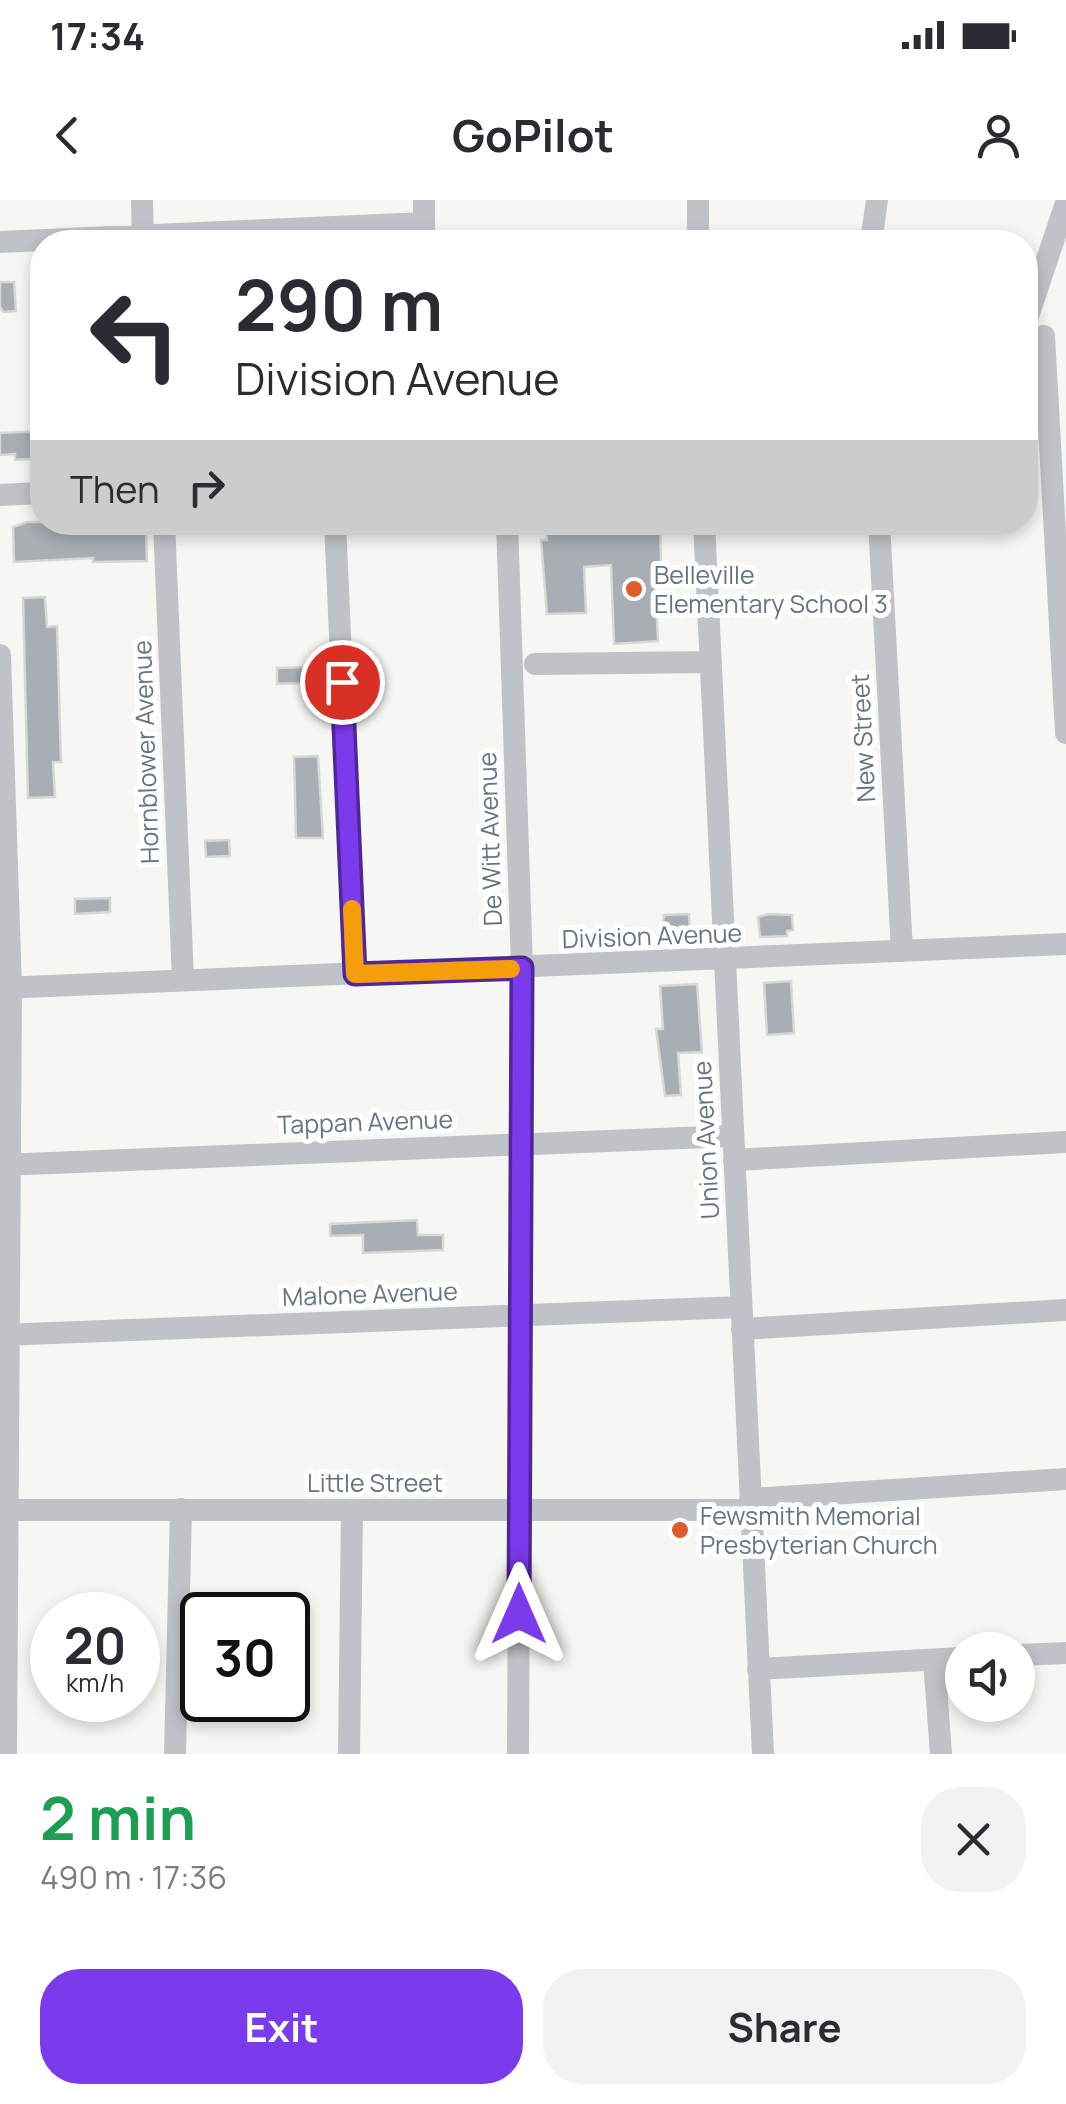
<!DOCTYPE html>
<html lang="en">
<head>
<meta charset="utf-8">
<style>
  :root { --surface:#fff; --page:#f2f2f3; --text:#2b2b33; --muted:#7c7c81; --accent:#7c3aed }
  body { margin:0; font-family:Manrope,sans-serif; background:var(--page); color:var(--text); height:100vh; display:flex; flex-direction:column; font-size:38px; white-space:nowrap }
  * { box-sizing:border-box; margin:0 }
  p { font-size:32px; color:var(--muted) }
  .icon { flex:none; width:55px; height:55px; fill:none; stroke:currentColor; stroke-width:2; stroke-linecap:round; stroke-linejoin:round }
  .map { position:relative; height:1554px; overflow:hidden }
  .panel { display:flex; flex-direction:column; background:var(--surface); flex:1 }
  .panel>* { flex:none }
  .top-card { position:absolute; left:30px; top:30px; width:1008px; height:305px; border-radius:40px; box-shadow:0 5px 15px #0003; background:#fff; color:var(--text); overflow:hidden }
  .tools { position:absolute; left:945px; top:1432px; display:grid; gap:20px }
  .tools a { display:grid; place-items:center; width:90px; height:90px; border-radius:50%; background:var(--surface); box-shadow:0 5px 15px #0003; font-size:50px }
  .speed { position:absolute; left:30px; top:1392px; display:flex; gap:20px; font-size:50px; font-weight:700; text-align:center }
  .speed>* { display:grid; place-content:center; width:130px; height:130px; border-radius:50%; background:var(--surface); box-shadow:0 5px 15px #0003; line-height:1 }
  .speed small { font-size:25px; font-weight:400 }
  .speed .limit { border:5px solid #111; border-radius:15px; background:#fff; color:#111 }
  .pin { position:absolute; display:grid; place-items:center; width:85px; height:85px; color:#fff; margin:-42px; border:5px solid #fff; border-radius:50%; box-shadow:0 2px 10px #0007 }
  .me { position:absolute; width:110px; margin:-55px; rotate:0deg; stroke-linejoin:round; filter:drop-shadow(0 0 8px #0008) }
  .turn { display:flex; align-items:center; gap:35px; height:210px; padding:0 40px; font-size:45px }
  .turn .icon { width:130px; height:130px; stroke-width:2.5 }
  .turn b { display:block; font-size:70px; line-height:85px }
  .then { display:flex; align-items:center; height:95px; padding:0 40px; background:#0003; gap:20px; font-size:38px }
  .round { display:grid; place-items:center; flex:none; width:105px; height:105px; border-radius:40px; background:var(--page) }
  .head { display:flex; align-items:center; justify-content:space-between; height:170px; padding:0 40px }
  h1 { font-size:60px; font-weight:700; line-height:75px; color:#1e9e55 }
  .button { display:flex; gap:20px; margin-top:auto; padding:20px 40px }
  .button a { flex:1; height:115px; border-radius:40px; background:var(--accent); color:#fff; font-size:40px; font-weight:700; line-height:115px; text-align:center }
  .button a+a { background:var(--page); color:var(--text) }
  .status { display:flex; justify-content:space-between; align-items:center; height:70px; padding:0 50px; background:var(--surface); direction:ltr }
  .status svg { height:28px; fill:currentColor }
  header { display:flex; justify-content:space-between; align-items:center; height:130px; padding:0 40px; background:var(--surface); font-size:45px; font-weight:700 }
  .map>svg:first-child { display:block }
  .building { fill:#a8aeb4; stroke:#d7d7d5; stroke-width:2.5 }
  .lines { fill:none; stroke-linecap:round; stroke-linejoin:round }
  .minor { stroke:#bfc2c6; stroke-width:22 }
  .route-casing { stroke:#51269a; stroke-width:25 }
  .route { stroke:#7c3aed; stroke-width:18 }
  .slow { stroke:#f59e0b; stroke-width:18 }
  .poi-dot { fill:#dd5c2b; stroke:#fff; stroke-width:4 }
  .labels { text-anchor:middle; stroke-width:10; stroke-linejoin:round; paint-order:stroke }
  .poi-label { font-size:25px; fill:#667482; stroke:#fff; text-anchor:start }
  .street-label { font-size:25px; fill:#667482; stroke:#fff }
</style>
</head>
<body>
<div class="status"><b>17:34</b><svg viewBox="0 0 49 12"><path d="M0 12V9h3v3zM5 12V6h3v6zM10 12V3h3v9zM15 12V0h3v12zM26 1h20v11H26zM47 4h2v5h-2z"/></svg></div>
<header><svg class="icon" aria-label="back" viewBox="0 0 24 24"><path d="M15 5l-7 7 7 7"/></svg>GoPilot<svg class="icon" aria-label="person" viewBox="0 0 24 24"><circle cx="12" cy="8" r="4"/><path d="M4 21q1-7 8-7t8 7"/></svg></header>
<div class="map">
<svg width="1066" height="1554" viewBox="0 0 1066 1554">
  <rect width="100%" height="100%" fill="#f6f6f2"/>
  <!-- building -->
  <path class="building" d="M0,82H14L16,111L3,112L0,107Z
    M42,231V258L15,260V254L0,255V233Z
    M27,322H64V327L127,322L128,330H146L147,361L93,362V358L14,362L13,327Z
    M545,322H660L661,363H654L658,441L614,444L611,365L584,367L586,413L547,414L541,340H547Z
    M45,397L47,427L57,426L61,562H53L55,597L28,598L23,398Z
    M308,467L309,483L277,484V468Z
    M318,556L323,638H296L294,557Z
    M229,640L230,656L206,657L205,641Z
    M110,698V712L75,714V699Z
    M689,714L690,733L661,735L664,715Z
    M769,714L792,715L793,730L787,731V736L760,737L758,717Z
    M791,781L794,833L767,835L764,783Z
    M697,784L702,852L678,853L681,895L665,896L656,829H663L660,786Z
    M417,1020L418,1035H443V1050L363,1053V1035L330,1036V1024Z"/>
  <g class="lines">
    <!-- minor -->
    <path class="minor" d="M142,0L143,42
      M424,0V42
      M698,0V42
      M0,42L424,23
      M871,42L877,0
      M1025,125L1066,3
      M1044,136L1066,533
      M0,295L42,293
      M164,322L183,780
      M335,322L355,774
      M507,322L522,768L518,1554
      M704,322L763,1554
      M879,322L902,751
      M0,455L11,788L6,1554
      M535,464L711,462
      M0,788L1066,744
      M734,960L1066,942
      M0,965L733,936
      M742,1129L1066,1110
      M0,1135L741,1107
      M750,1299L1066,1279
      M0,1310H750
      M1018,1455L1066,1453
      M934,1460L941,1554
      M758,1469L962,1458
      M175,1554L181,1309
      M349,1554L352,1311"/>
  </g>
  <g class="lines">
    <defs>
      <path id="route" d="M342,482L355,774L522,768L519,1414"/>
    </defs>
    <!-- route casing -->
    <use href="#route" class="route-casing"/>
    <!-- route -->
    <use href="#route" class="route"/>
    <!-- slow -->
    <path class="slow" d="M352,709L355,774L511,769"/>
  </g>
  <!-- markers -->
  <g class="poi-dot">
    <circle cx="634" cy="389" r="10"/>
    <circle cx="680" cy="1330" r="10"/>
  </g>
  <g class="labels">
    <!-- poi labels -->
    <g class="poi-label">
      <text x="654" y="384">Belleville<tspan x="654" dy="29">Elementary School 3</tspan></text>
      <text x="700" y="1325">Fewsmith Memorial<tspan x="700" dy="29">Presbyterian Church</tspan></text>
    </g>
    <!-- street labels -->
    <g class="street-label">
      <text transform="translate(863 538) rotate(-93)" y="9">New Street</text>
      <text transform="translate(146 552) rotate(-92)" y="9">Hornblower Avenue</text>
      <text transform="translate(490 639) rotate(-92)" y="9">De Witt Avenue</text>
      <text transform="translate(652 736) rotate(-2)" y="9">Division Avenue</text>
      <text transform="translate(365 922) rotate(-2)" y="9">Tappan Avenue</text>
      <text transform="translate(706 940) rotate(-93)" y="9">Union Avenue</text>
      <text transform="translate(370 1094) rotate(-2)" y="9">Malone Avenue</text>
      <text x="375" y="1292">Little Street</text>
    </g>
  </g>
</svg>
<div class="tools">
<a><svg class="icon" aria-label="sound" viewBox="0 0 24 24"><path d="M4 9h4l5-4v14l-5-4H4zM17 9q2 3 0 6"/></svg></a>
</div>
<div class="speed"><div>20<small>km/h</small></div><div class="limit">30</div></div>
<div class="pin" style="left:342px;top:482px;background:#d93025"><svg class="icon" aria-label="arrive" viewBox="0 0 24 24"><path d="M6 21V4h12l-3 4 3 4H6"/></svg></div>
<svg class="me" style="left:519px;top:1414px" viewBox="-20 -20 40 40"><path d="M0-17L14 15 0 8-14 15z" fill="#7c3aed" stroke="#fff" stroke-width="4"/></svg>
<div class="top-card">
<div class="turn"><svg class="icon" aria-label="left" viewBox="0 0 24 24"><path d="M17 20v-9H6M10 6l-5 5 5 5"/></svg><div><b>290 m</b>Division Avenue</div></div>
<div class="then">Then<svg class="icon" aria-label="right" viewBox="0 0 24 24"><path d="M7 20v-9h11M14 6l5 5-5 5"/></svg></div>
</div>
</div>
<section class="panel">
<div class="head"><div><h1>2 min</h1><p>490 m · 17:36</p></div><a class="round"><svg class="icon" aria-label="close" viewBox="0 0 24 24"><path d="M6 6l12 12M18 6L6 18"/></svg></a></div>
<div class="button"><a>Exit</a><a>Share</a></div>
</section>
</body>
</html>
